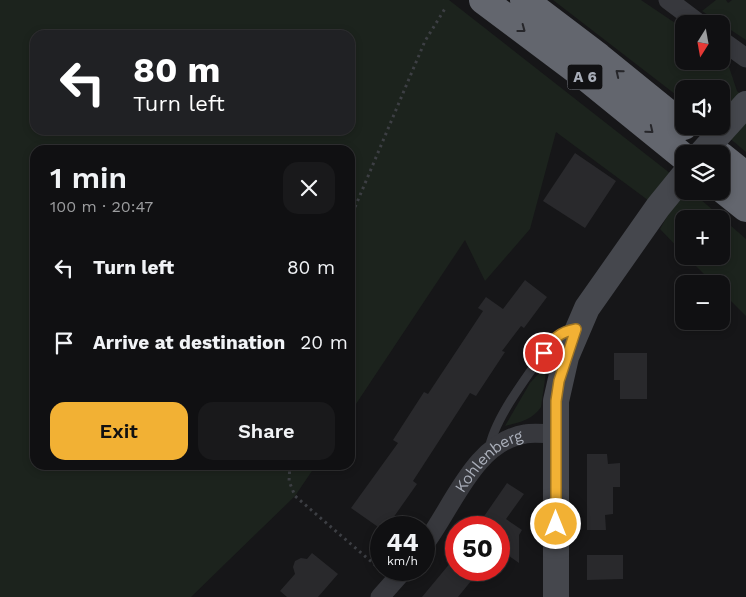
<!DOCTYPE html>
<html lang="en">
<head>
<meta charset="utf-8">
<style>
  :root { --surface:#101012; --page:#19191b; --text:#f1f3f6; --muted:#9c9d9f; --line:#303032; --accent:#f2b134 }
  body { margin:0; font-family:"Work Sans",sans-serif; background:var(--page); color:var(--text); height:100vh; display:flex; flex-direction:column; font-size:19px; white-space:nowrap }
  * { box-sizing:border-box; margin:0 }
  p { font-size:16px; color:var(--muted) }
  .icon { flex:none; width:28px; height:28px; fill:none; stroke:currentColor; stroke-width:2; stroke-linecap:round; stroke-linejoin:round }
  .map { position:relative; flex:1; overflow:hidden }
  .drawer { position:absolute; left:30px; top:145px; width:325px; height:325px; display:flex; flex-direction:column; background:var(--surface); border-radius:15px; box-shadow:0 2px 8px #0003,0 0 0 1px var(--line) }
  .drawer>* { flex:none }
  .hud { position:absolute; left:30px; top:30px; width:325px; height:105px; border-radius:15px; box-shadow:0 2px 8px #0003,0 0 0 1px var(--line); background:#202124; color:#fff; overflow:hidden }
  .needle { width:32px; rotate:191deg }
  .buttons { position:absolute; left:675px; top:15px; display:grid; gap:10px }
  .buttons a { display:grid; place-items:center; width:55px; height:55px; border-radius:10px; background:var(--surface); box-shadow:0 2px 8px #0003,0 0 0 1px var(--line); font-size:25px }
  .speed { position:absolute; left:370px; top:516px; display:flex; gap:10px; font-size:25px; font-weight:700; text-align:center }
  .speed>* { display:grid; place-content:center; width:65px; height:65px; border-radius:50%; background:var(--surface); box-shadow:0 2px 8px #0003,0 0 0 1px var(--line); line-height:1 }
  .speed small { font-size:12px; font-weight:400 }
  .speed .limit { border:8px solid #d22; background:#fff; color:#111 }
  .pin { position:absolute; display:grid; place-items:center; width:42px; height:42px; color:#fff; margin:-21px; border:2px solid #fff; border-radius:50%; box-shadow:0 1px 5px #0007 }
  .me { position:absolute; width:55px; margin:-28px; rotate:0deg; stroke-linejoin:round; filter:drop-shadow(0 0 4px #0008) }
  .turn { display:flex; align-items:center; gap:18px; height:105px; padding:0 20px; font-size:22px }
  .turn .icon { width:65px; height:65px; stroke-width:2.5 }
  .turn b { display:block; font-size:35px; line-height:42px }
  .round { display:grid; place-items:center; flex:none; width:52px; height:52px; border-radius:15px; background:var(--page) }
  .summary { display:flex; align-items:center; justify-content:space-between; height:85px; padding:0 20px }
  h1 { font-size:30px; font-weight:600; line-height:38px }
  .action { display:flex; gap:10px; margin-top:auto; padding:10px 20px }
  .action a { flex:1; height:58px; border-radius:15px; background:var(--accent); color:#111; font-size:20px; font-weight:600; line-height:58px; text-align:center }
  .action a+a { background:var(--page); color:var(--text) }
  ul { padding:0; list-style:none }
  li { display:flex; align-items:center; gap:15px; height:75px; padding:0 20px }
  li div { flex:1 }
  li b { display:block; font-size:19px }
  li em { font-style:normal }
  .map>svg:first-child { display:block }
  .green { fill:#1c231d; fill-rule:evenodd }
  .building { fill:#29292c }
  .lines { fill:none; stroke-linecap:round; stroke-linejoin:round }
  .path { stroke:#3d3f44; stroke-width:3; stroke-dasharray:2.5 4; stroke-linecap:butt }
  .service { stroke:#37383d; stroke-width:9 }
  .minor { stroke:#37383d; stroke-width:19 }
  .secondary { stroke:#45474d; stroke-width:26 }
  .motorway { stroke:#63666e; stroke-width:28 }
  .secondary-bridge { stroke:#45474d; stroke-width:26 }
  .oneway { stroke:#26262a }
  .route-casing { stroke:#9d7322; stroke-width:12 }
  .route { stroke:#f2b134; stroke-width:9 }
  .labels { text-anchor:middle; stroke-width:5; stroke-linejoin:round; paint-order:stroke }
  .shield { fill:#111113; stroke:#7b7e86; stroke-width:1 }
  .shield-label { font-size:15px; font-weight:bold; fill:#a8adb8 }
  .street-label { font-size:16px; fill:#a8adb8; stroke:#111113 }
</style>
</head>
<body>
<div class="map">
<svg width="746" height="597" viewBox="0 0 746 597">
  <rect width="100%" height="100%" fill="#161618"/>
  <!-- green -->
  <path class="green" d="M0,0H449L680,181L684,191H691L746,239V316L721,291V284H714L686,256H721V219H684V254L660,229L668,215L556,132L530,229L485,281L465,240L350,413V150H35V465H316L295,496L191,597H0ZM35,35H350V130H35Z
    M553,0H641L684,29V61H721V55L726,58L737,91L746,99V152L721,131V89H684V101Z
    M716,0H726L728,3L732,0H746V40L702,11Z
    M540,372H546L541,407C534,419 518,423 505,426L530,383Z"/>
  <!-- building -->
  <path class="building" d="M575,153L616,181L585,228L543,201Z
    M525,280L547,297L524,328L521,326L502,351L505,352L476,396L470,393L413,481L417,484L386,528L381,529L351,508L398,443L393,440L424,392L428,394L483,311L478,308L486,297L503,309Z
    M614,353H647V399H620V380H614Z
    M587,454H607L608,464L620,463V487H613V514L605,515L606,530H587Z
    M507,483L524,494L506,519L522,530L519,535V563L499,549V528H476Z
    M312,553L338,574L318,597H287L280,591L295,574L293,567L295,561L301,558L307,559Z
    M587,555H623V579L587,580Z
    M456,556V570H480L458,597H422Z"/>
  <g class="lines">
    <!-- path -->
    <path class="path" d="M350,219L425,41L446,7
      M290,465L289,481L295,496L381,570"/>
    <!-- service -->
    <path class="service" d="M489,450C494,416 534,368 553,339L564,331L573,330"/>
    <!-- minor -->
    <g class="minor">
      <path d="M668,0L700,24"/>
      <path d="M721,40L746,58"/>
      <path id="s1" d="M424,545C452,509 474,442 525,434C534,432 546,434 556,434"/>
      <path d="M380,597L404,570"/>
    </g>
    <!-- secondary -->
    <path class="secondary" d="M556,597V401L566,357L587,308L658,207L684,175"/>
    <!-- motorway -->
    <path class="motorway" d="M483,0L583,75L684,157
      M524,0L599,57L684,126
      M721,156L746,176
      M721,188L746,208"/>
    <!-- secondary-bridge -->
    <path class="secondary-bridge" d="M701,154L746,104"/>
  </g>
  <!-- one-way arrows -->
  <defs><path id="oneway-chevron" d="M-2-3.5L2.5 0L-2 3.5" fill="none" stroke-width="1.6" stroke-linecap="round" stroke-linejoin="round" transform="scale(1.25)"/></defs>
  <g class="oneway">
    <use href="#oneway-chevron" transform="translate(522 29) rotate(37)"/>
    <use href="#oneway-chevron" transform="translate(619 73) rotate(-141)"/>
    <use href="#oneway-chevron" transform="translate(650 130) rotate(39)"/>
  </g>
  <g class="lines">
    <defs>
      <path id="route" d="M544,353C553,339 559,332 576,329L559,381L556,401V524"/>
    </defs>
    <!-- route casing -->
    <use href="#route" class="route-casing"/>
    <!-- route -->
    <use href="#route" class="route"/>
  </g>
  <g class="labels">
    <!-- shield labels -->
    <rect class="shield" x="567.5" y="64.5" width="35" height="25" rx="4"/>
    <g class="shield-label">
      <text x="585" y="82">A 6</text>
    </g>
    <!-- street labels -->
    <g class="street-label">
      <text dy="6" stroke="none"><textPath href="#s1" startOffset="108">Kohlenberg</textPath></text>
    </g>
  </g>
</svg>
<div class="buttons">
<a><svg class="needle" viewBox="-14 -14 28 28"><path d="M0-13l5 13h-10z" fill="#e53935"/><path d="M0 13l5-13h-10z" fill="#9c9d9f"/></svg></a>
<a><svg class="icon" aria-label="sound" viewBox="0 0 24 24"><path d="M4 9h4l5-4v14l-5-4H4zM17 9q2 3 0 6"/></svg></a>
<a><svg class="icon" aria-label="layers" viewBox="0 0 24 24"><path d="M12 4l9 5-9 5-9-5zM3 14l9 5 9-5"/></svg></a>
<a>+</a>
<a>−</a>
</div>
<div class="speed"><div>44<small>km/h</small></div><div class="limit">50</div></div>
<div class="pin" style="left:544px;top:353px;background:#d93025"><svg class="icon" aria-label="arrive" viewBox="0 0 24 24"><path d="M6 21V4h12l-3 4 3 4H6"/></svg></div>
<svg class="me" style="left:556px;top:524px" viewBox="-20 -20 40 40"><circle r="17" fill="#f2b134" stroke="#fff" stroke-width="3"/><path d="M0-11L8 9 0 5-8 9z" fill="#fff"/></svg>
<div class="hud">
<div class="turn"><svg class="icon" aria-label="left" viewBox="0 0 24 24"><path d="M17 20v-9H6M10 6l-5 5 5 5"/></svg><div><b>80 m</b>Turn left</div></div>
</div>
<section class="drawer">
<div class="summary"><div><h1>1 min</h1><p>100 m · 20:47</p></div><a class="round"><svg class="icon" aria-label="close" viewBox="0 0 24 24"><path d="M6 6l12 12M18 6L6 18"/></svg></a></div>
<ul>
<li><svg class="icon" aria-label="left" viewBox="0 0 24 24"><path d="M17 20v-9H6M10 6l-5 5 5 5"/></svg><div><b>Turn left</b></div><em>80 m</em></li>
<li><svg class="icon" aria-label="arrive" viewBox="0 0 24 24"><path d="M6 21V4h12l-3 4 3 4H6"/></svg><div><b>Arrive at destination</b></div><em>20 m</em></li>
</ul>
<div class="action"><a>Exit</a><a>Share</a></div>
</section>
</div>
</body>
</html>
